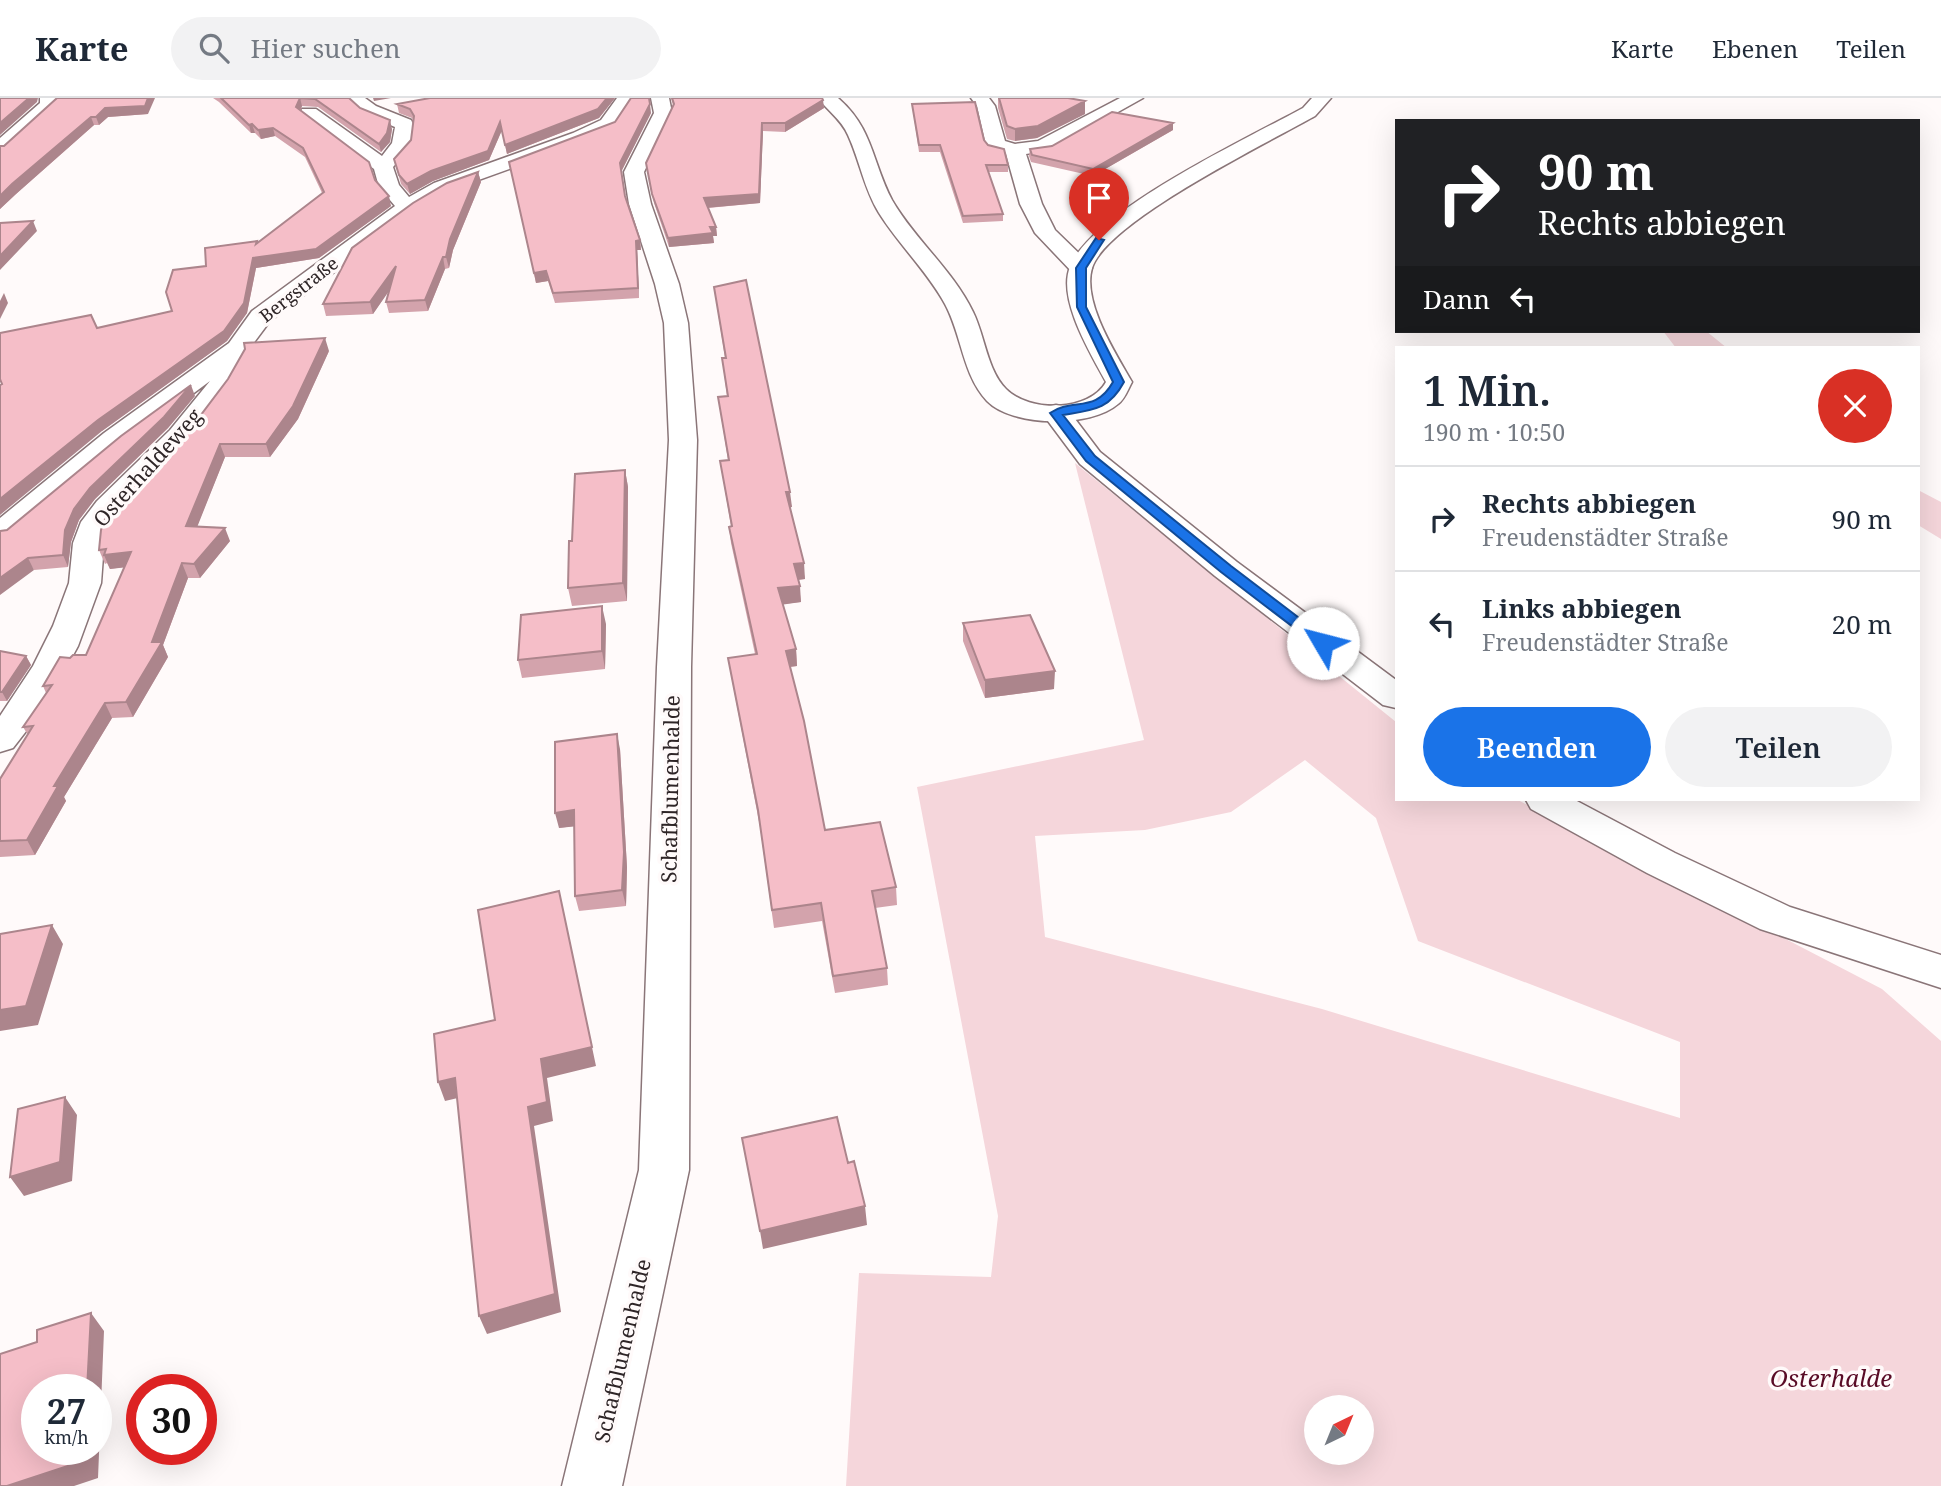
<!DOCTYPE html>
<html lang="de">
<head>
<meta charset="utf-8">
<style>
  :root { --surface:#fff; --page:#f2f2f3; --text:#1f2937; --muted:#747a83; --line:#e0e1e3; --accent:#1a73e8 }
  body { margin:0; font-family:"Noto Serif",serif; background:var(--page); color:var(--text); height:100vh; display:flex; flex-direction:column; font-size:26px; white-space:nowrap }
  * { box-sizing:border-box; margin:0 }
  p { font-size:23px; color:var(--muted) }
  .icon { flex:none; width:38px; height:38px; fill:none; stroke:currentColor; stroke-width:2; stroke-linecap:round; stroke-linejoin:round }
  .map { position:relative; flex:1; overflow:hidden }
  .details { position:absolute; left:1395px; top:248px; width:525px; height:455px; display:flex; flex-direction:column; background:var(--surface); border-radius:0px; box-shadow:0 7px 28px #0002 }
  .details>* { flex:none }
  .banner { position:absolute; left:1395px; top:21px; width:525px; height:214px; border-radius:0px; box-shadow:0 7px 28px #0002; background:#202124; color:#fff; overflow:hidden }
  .needle { width:46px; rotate:43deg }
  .buttons { position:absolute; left:1304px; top:1297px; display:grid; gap:14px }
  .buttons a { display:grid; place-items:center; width:70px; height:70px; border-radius:50%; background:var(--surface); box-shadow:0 7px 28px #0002; font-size:35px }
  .speed { position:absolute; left:21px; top:1276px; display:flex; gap:14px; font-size:35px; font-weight:700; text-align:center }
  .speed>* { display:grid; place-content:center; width:91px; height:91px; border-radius:50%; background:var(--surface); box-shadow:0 7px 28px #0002; line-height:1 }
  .speed small { font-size:18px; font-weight:400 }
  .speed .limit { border:10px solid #d22; background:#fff; color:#111 }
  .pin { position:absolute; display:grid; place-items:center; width:60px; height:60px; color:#fff; margin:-72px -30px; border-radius:50% 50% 50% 0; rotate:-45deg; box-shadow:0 0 7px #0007 }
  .pin .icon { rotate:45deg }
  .me { position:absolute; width:77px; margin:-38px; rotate:307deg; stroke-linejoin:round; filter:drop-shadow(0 0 5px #0008) }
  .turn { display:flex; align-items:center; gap:24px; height:147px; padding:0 28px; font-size:32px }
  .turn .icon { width:91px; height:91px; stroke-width:2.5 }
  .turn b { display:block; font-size:49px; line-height:60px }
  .then { display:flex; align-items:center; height:66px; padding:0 28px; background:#0003; gap:14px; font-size:26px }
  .round { display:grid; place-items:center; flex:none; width:74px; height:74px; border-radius:37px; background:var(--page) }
  .headline { display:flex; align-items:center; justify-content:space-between; height:119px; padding:0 28px }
  h1 { font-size:42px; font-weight:600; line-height:52px }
  .action { display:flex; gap:14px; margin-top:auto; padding:14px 28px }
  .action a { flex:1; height:80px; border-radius:42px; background:var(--accent); color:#fff; font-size:28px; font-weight:600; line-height:80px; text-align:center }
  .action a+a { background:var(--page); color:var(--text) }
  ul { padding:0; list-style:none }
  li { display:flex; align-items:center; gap:21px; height:105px; padding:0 28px; border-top:2px solid var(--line) }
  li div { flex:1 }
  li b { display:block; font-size:26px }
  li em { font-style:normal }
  header { display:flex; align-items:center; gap:42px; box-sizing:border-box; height:98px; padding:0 35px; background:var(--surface); border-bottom:2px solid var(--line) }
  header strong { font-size:33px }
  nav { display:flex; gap:38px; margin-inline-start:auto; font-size:24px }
  .search { width:490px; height:63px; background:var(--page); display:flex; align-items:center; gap:18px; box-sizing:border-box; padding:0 24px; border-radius:38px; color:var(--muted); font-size:26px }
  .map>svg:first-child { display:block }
  .green { fill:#f5d6db; fill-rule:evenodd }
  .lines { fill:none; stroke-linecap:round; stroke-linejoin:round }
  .street-casing { stroke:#8a7578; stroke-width:3 }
  .secondary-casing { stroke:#8a7578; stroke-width:3 }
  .street { fill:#fff; fill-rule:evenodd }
  .secondary { fill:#fff; fill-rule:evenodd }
  .wall { fill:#d3a3ac }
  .shaded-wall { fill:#ac858c }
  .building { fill:#f5bec8; stroke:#ac858c; stroke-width:2 }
  .route { fill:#1a73e8; stroke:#114b97; stroke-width:2 }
  .labels { text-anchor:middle; stroke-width:7; stroke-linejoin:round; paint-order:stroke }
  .far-street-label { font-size:18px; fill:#2e2527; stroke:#fffafa }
  .street-label { font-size:21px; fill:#2e2527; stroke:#fffafa }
  .near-park-label { font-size:24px; font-style:italic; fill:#590b26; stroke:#fffafa }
</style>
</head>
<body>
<header>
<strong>Karte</strong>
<div class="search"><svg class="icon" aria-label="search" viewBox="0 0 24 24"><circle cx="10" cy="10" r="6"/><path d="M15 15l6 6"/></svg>Hier suchen</div>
<nav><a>Karte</a><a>Ebenen</a><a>Teilen</a></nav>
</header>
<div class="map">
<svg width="1941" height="1388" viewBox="0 0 1941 1388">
  <rect width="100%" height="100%" fill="#fffafa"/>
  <!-- green -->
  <path class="green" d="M1663,233H1706L1727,250H1676Z
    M1075,365L1396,624V702H1518L1882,891L1941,943V1388H846L859,1175L991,1179L998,1118L917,689L1144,642ZM1305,662L1376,720L1418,843L1680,944V1020L1322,911L1045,839L1035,738L1145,732L1231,714ZM1316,1309H1362V1354H1316Z
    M1918,392L1941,404V441L1918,427Z"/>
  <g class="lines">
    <defs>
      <path id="street" d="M345,0H365L376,8L411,22L413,26L410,50L393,69L399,87L409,99L434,85L573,35L601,22L617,0H635L615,30L587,43L448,93L414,113L270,223L244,258L247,262L230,293L203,330L112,424L104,445L101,485L78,548L57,587L27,632L13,650L0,654V618L33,568L53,528L69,485L73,445L81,424L97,403L170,332L210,283L124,347L11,442L0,444V420L104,335L229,245L252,213L395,108L379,89L374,71L300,15L302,11H316L382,58L392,45L395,29L364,16Z
        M651,0H669L672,15L644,74L651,106L679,186L688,225L697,342L691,569L689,1072L622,1388H562L639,1072L657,569L669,342L664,225L655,186L629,106L624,74L654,15Z
        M971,0H989L995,8L1005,43L1015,46L1038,43L1120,0H1143L1050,52L1026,56L1042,106L1055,132L1089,165L1092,170L1089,175H1073L1035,135L1020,106L1006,56L989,51L986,47L977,8Z
        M1056,307L1066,309L1100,354L1237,464L1396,582V610L1383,607L1215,478L1080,366L1042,315L1046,309Z
        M1526,702H1575L1675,755L1790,809L1941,857V890L1760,831L1647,775L1531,711Z"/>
      <path id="secondary" d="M40,0H58V7L7,54L0,56V40L40,5Z
        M818,0H838C873,30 872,64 892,102C915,142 953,172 973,214C985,238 987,272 1006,291C1030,315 1089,314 1106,284C1091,256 1057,201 1070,169C1092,113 1248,40 1303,10L1312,0H1331L1315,18C1269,44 1107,123 1092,170C1082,204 1116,256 1132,284C1128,291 1125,301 1118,306C1091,330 1012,329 987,303C962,276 962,237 945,206C927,173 899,147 879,115C864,91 860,63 848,37C841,21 828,13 818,0Z"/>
    </defs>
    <!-- street casing -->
    <use href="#street" class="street-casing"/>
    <!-- secondary casing -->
    <use href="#secondary" class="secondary-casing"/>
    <!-- street -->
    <use href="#street" class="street"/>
    <!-- secondary -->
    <use href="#secondary" class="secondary"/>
  </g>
  <!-- wall -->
  <path class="wall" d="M57,0L148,16L108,19L99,27H94L16,96L0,111V48H4Z
    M213,0H349L360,10L392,31L390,44L381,54L318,9L302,8L301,12L375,82L391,108L319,160L256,170L247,215L227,243L102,333L97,230L172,213L206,168L258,145L322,95L305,59L275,38L261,41L255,35H251L219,4Z
    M430,0H615L599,20L507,56L502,32L489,62L433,83L410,96L401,86L394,61L411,42L413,22L412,20L399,15L397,6Z
    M671,0H822L824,10L785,34L763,33L760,105L708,110L716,129L717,138H713L714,145L669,149L654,105L646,65L673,7Z
    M998,0H1068L1085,16L1037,40L1015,43L1007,41L998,10Z
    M912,6L984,42L1008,67V74H988L1003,116V123L963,125L940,54H919Z
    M651,15L621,74L625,98L640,142L641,152H637L639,200L555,205L548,183L536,185L509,64L615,24Z
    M1173,32L1093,78L1031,64L1029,58L1030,51Z
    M478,74L481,84L453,152L449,170L445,171L428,213L389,215L386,204L388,194L373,216L326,218L323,206Z
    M714,189L792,409H790L805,481L798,482L801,504L783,506L796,551L797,568L790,569L825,732L896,789L897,807L875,810L887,870L888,887L835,895L822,823L774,830L760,729L731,577L728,560L755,556L731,445L729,429L731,428L720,363L728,362L718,299L727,298L722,260H725Z
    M329,253L298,321L270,359H225L197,428L230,443L200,480H188L163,547L168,559L133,619L112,620L64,699L66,703L35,757L0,759V681L28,637L23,629L46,595L43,588L70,560L86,557L124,469L110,471L107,465L105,466L99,452L101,432Z
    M195,298L168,330L95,401L79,422L71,444L68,469L34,472L7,432Z
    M625,372L628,389L627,503L572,508L568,490L572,443Z
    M963,525L1054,591L985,600L963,543Z
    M606,526L605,571L522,580L518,562Z
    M0,553L26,558L31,567L7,603H0Z
    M620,651L627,769L626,808L579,813L575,798L574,728L559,730Z"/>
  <!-- shaded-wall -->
  <path class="shaded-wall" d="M29,0H38L37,4L0,37V25Z
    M148,0H155L148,16L108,19L99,27L96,19L105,10Z
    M300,0L302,8L298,17L296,9Z
    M373,0H391L374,3Z
    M607,0H615L599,20L507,56L505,47Z
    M823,2L824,10L785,34V25Z
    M1085,3V16L1037,40L1015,43V31Z
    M650,6L651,15L621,74L620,65Z
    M91,19L94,27L16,96L0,111V98L12,86Z
    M390,22L392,31L390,44L381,54L379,46Z
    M500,24L502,32L489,62L433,83L410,96L407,86Z
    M762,25L763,33L760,105L705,110L704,100Z
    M1173,25V32L1093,78V71Z
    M252,26L255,35H251L249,27Z
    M273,30L275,38L261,41L258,32Z
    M478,74L481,84L453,152L449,170L446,159L450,141Z
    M389,98L391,108L319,160L256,170L247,215L227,243L102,333L0,417V401L253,160Z
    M33,123L37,133L0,172V158Z
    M710,129H716L717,138H713L714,145L669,149L668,140Z
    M640,142L641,152H637L639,200L638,190L636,143Z
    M443,159L445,171L428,213L425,202Z
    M396,168L398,180L373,216L370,204Z
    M546,173L548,183L536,185L534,175Z
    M4,195L8,205L0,221V203Z
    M325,240L329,253L298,321L270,359L266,346Z
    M191,287L195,298L168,330L95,401L79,422L71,444L68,469L63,457L65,432L74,411L90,390Z
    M220,346L225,359L192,442L186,428Z
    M625,372L628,389L627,503L623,485Z
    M786,394H790L792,409L787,410Z
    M225,430L230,443L200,480L194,466Z
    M131,454L137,468L110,471L104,457Z
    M28,460L34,472L0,497V480Z
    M182,465L188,480L163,547L168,559L133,619L126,604L152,544Z
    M804,465L805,481L796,482L794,466Z
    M800,488L801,504L780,507L778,490Z
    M602,508L606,526L605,571L602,553Z
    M796,551L797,568L788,569L786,553Z
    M26,558L31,567L7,603L2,594Z
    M1055,573L1054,591L985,600V582Z
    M105,605L112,620L64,699L66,703L35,757L27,742L54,688Z
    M617,636L620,651L627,769L626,808L622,792Z
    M574,712L578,728L559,730L555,715Z
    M559,793L596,968L547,980L553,1023L534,1028L561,1214L487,1236L479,1218L528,1009L541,961Z
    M52,827L63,846L38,927L0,933V912Z
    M455,980L462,999L445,1003L438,984Z
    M65,999L77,1017L72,1083L24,1098L10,1079Z
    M865,1108L867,1127L763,1151L760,1133Z
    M91,1215L104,1233L98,1380L74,1388H7L84,1351H96V1292H87Z"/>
  <!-- building -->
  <path class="building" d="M0,0H29L0,25Z
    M57,0H148L145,8L105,10L96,19H91L12,86L0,98V48H4Z
    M221,0H349L360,10L390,22L387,35L379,46L315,1L300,0L296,9L369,64L375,82L389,98L316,151L253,160L244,205L224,233L98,322L0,401V287L2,286L0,281V235L91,217L97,230L172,213L166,194L173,172L206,168L205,150L257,143L256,146L324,94L303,50L273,30L258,32L252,26L249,27Z
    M430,0H607L598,11L505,47L500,24L488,53L431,73L407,86L399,77L394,61L411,42L414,18L410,11L397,6Z
    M631,0H649L650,6L620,65L625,98L640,142L636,143L638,190L553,195L546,173L534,175L509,64L615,24Z
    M672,0H822L823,2L785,25H762L759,96L704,100L716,129H710L713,135L668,140L652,96L646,65L674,6Z
    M999,0H1068L1085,3L1038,28L1015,31L1007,28Z
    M975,4L984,42L988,47L1004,51L1008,67H986L1003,116L963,118L940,47H919L912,6Z
    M1112,14L1173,25L1093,71L1032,57L1030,51L1052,48Z
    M478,74L450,141L446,159H443L425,202L386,204L396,168L370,204L323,206L352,150L413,105L447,85Z
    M33,123L0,158V125Z
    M746,182L790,394H786L804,465L794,466L800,488L778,490L796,551L786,553L804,623L825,732L880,724L896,789L872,793L887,870L833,878L821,805L772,812L758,712L728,560L757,556L729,429L732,428L720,363L729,362L718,299L728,298L722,260H726L714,189Z
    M325,240L293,308L266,346H220L186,428L225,430L194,466L182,465L152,544H162L126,604L105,605L54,688H58L27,742L0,743V681L33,628L23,629L52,587L43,588L60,559L70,560L73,557H86L131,454L104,457L106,451L99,452L101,432L108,412L200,318L228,281L245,251L244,245Z
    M191,287L164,319L90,390L74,411L65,432L63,457L28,460L0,480V433L7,432L121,338Z
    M625,372L623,485L568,490L569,443H572L575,376Z
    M602,508V553L518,562L521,517Z
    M1030,517L1055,573L985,582L963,525Z
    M0,553L26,558L2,594H0Z
    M617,636L624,754L622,792L575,798L574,712L555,715V644Z
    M559,793L592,949L541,961L547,1004L528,1009L555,1196L479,1218L455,980L438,984L434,936L495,922L478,812Z
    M52,827L26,908L0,912V836Z
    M65,999L60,1064L10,1079L18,1011Z
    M837,1019L848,1065L854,1063L865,1108L760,1133L742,1040Z
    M91,1215L87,1292H37V1351H84L83,1363L7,1388H0V1256L37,1244V1232Z"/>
  <!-- route -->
  <path class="route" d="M1096,140L1104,142L1086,170V209L1124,284C1109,312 1093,312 1063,317L1095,358L1231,468L1328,542V548H1318L1221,474L1086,363L1050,315C1073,299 1095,316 1113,284L1077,209L1076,170Z"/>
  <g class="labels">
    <!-- far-street labels -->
    <g class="far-street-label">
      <text transform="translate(299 192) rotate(-38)" y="6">Bergstraße</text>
    </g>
    <!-- street labels -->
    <g class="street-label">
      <text transform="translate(148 370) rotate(-48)" y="7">Osterhaldeweg</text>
      <text transform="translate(671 691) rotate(-89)" y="7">Schafblumenhalde</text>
      <text transform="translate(623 1253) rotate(-77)" y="7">Schafblumenhalde</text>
    </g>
    <!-- near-park labels -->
    <g class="near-park-label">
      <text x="1831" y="1289">Osterhalde</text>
    </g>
  </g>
</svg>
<div class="buttons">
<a><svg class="needle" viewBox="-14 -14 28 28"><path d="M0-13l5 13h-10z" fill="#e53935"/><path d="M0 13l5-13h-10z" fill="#747a83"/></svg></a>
</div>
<div class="speed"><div>27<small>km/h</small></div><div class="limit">30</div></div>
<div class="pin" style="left:1099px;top:142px;background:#d93025"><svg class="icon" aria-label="arrive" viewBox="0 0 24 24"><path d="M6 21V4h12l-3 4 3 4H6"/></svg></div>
<svg class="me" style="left:1323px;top:545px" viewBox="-20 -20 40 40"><circle r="19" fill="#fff"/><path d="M0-13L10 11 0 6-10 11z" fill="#1a73e8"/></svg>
<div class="banner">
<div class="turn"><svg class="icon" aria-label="right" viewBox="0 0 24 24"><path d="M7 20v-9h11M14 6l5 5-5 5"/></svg><div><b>90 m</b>Rechts abbiegen</div></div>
<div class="then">Dann<svg class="icon" aria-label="left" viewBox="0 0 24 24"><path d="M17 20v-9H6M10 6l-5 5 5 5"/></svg></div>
</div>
<section class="details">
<div class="headline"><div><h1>1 Min.</h1><p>190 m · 10:50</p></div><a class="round" style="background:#d93025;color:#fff"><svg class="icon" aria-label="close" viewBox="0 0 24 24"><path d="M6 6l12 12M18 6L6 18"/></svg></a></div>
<ul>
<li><svg class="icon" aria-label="right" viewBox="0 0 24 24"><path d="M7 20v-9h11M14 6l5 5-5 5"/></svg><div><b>Rechts abbiegen</b><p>Freudenstädter Straße</p></div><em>90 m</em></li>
<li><svg class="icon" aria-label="left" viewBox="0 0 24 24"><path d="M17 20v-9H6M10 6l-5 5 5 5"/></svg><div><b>Links abbiegen</b><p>Freudenstädter Straße</p></div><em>20 m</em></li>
</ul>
<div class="action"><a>Beenden</a><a>Teilen</a></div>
</section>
</div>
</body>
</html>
